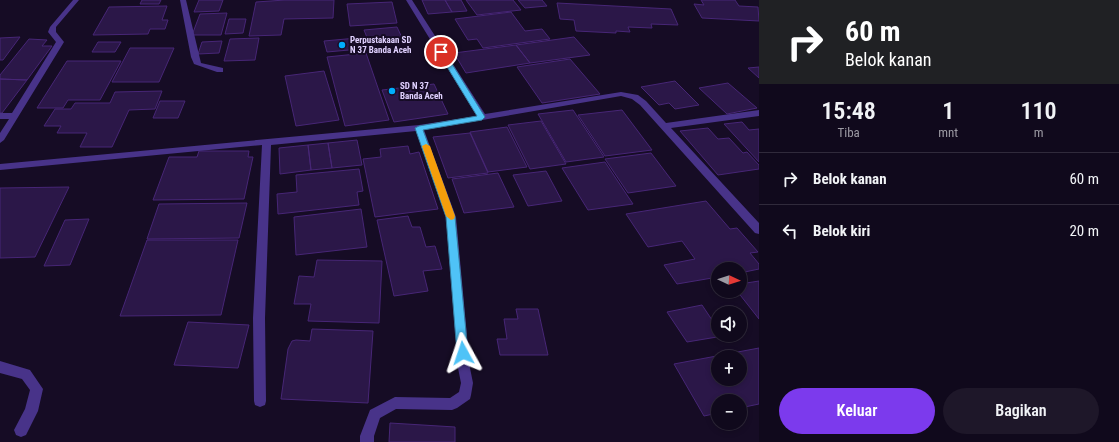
<!DOCTYPE html>
<html lang="id">
<head>
<meta charset="utf-8">
<style>
  :root { --surface:#10091c; --page:#1e1729; --text:#f1f3f6; --muted:#9c9aa3; --line:#302a3b; --accent:#7c3aed }
  body { margin:0; font-family:"Roboto Condensed",sans-serif; background:var(--page); color:var(--text); height:100vh; display:flex; flex-direction:column; font-size:15px; white-space:nowrap }
  * { box-sizing:border-box; margin:0 }
  p { font-size:13px; color:var(--muted) }
  .icon { flex:none; width:22px; height:22px; fill:none; stroke:currentColor; stroke-width:2; stroke-linecap:round; stroke-linejoin:round }
  .map { position:relative; flex:1; overflow:hidden }
  .sheet { display:flex; flex-direction:column; background:var(--surface); width:360px }
  .sheet>* { flex:none }
  .hud { background:#202124; color:#fff; overflow:hidden }
  .needle { width:26px; rotate:94deg }
  .fabs { position:absolute; left:711px; top:262px; display:grid; gap:8px }
  .fabs a { display:grid; place-items:center; width:36px; height:36px; border-radius:50%; background:var(--surface); box-shadow:0 2px 6px #0003,0 0 0 1px var(--line); font-size:20px }
  .pin { position:absolute; display:grid; place-items:center; width:34px; height:34px; color:#fff; margin:-17px; border:2px solid #fff; border-radius:50%; box-shadow:0 1px 4px #0007 }
  .me { position:absolute; width:44px; margin:-22px; rotate:355deg; stroke-linejoin:round; filter:drop-shadow(0 0 3px #0008) }
  .turn { display:flex; align-items:center; gap:14px; height:84px; padding:0 20px; font-size:18px }
  .turn .icon { width:52px; height:52px; stroke-width:2.5 }
  .turn b { display:block; font-size:28px; line-height:34px }
  .eta { display:flex; justify-content:space-evenly; align-items:center; height:68px; text-align:center }
  .eta b { font-size:24px; font-weight:600; line-height:28px }
  .action { display:flex; gap:8px; margin-top:auto; padding:8px 20px }
  .action a { flex:1; height:46px; border-radius:24px; background:var(--accent); color:#fff; font-size:16px; font-weight:600; line-height:46px; text-align:center }
  .action a+a { background:var(--page); color:var(--text) }
  ul { padding:0; list-style:none }
  li { display:flex; align-items:center; gap:12px; height:52px; padding:0 20px; border-top:1px solid var(--line) }
  li div { flex:1 }
  li b { display:block; font-size:15px }
  li em { font-style:normal }
  main { display:flex; flex:1; min-height:0 }
  .map>svg:first-child { display:block }
  .building { fill:#2b1748; stroke:#472676; fill-rule:evenodd }
  .lines { fill:none; stroke-linecap:round; stroke-linejoin:round }
  .minor { fill:#483389; fill-rule:evenodd }
  .route { fill:#4fc3f7; stroke:#337fa1 }
  .slow { fill:#f59e0b }
  .poi-dot { fill:#00aefc; stroke:#160c25; stroke-width:1.5 }
  .labels { text-anchor:middle; stroke-width:4; stroke-linejoin:round; paint-order:stroke }
  .far-poi-label { font-size:9px; font-weight:bold; fill:#e0d1ff; stroke:#160c25; text-anchor:start }
</style>
</head>
<body>
<main>
<div class="map">
<svg width="759" height="442" viewBox="0 0 759 442">
  <rect width="100%" height="100%" fill="#160c25"/>
  <!-- building -->
  <path class="building" d="M142,0H161L159,4H140Z
    M199,0H223L219,11L194,12Z
    M285,0H334L333,18L284,19L281,35L249,36L256,2Z
    M422,0H445L452,12L428,14Z
    M445,0H461L467,11L452,12Z
    M466,0H513L521,10L477,15Z
    M518,0H542L547,6L525,8Z
    M701,0H735L739,6L758,7L759,21L702,18L694,4L704,5Z
    M392,2L397,23L350,26L347,4Z
    M557,3L671,9L678,25L651,24L652,28L628,27L630,32L616,31V33L576,31L574,20L560,19Z
    M167,6L162,20H168L165,29H150L148,34L93,35L109,7Z
    M511,12L525,31L542,29L550,39L483,48L477,39L468,40L455,19Z
    M227,13L221,35H192L200,14Z
    M229,19H246L243,33L225,34Z
    M397,27L404,42L370,45L364,30Z
    M20,37L3,60H0V38Z
    M574,37L590,55L530,63L516,45Z
    M259,38L255,60L224,61L230,39Z
    M357,38L360,49L327,52L324,41Z
    M29,39L47,40L42,46H52L27,80L0,79V75Z
    M222,41L219,53L198,54L202,42Z
    M98,42H121L115,52H92Z
    M516,45L530,63L466,73L454,53Z
    M130,48H174L159,82H112Z
    M366,53L389,120L345,126L327,57Z
    M570,59L600,94L542,103L517,67Z
    M67,61H121L100,100H68L63,108H37Z
    M759,67V78L748,68Z
    M324,71L339,120L296,126L285,76Z
    M0,79L27,80L2,113H0Z
    M675,81L699,105L675,109L669,103L659,105L641,87Z
    M728,83L757,108L727,114L699,88Z
    M434,84L448,114L394,122L382,90Z
    M162,91L155,109L129,110L112,147H80L87,133H57L61,126H44L55,109H71L75,103H110L115,92Z
    M160,101H185L178,118H153Z
    M573,110L604,157L566,162L538,114Z
    M622,110L652,150L605,156L578,115Z
    M541,121L566,164L530,169L508,125Z
    M742,122L749,130L759,129V162L724,124Z
    M507,127L527,167L488,172L470,132Z
    M708,128L718,139L729,138L743,153L747,152L759,165V169L718,175L680,131Z
    M470,133L488,173L448,178L433,137Z
    M357,140L362,165L332,168L328,143Z
    M328,143L332,168L311,170L308,145Z
    M308,145L311,170L280,174L279,148Z
    M408,146L410,154L419,152L438,209L375,217L363,159L381,157L380,149Z
    M199,151H249L248,157H253L244,199L153,200L169,157H197Z
    M651,153L676,186L628,193L605,159Z
    M605,162L633,204L588,210L562,168Z
    M359,169L363,191L357,192L359,205L278,214L277,194L297,192L296,175Z
    M546,171L562,201L528,206L513,175Z
    M498,173L514,207L464,213L452,179Z
    M69,187L35,257L0,258V188Z
    M706,201L730,229L737,228L758,252L750,253L759,264V269L740,273V269H718V277L677,284L664,265L695,259L682,241L648,247L626,214Z
    M247,203L239,238L147,239L159,204Z
    M361,209L367,247L296,255L294,217Z
    M408,216L412,227H420L426,247L435,246L442,269L423,271L428,291L394,296L377,220Z
    M89,219L70,265L44,266L65,220Z
    M147,240H238L221,315L120,316Z
    M317,260L382,261L379,323L308,321L311,304H294L299,276L314,277Z
    M759,281V319L737,291H740V284Z
    M702,305L718,329V335L723,336L687,342L667,312Z
    M516,309H538L548,355H500L497,339H507L504,319H518Z
    M188,322L249,325L238,368L174,365Z
    M312,329L373,331L368,403L281,399L288,349L292,341L296,340L310,341Z
    M759,348V404L740,408V401H718V413L704,416L674,364ZM718,357H740V379H718Z
    M390,423L455,427V442H389Z"/>
  <g class="lines">
    <!-- minor -->
    <path class="minor" d="M73,0H79L56,27V32L64,42L4,140L0,143V133L9,119H0V113H12L56,42L48,32L50,27Z
      M180,0H186L201,63L223,68V72H217L194,64L191,57Z
      M406,0H412L485,114L621,92L638,95L646,101L666,123L759,110V116L671,128L759,223V234L755,233L640,105L632,99L621,96L424,130L456,217L470,368L473,383L471,395L470,399L457,408L452,410L396,409L380,418L374,436V442H360V436L370,410L395,397L450,398L459,392L461,383L458,368L446,217L416,131L271,145L265,318L266,401L265,405L260,407L255,405L254,401L253,318L262,145L0,170V164L419,125L477,116Z
      M0,361L30,370L43,389L38,411L26,435L21,437L16,435L14,430L25,409L30,390L22,379L0,373Z"/>
  </g>
  <!-- route -->
  <path class="route" d="M439,51H444L485,117L482,120L423,130L455,217L468,353L466,356L463,358L459,356L457,353L446,217L415,128L419,126L477,116L438,52Z"/>
  <!-- slow -->
  <path class="slow" d="M426,144L430,146L455,216L454,219L451,220L446,216L422,146Z"/>
  <!-- markers -->
  <g class="poi-dot">
    <circle cx="342" cy="45" r="4"/>
    <circle cx="392" cy="91" r="4"/>
  </g>
  <g class="labels">
    <!-- far-poi labels -->
    <g class="far-poi-label">
      <text x="350" y="43">Perpustakaan SD<tspan x="350" dy="10">N 37 Banda Aceh</tspan></text>
      <text x="400" y="89">SD N 37<tspan x="400" dy="10">Banda Aceh</tspan></text>
    </g>
  </g>
</svg>
<div class="fabs">
<a><svg class="needle" viewBox="-14 -14 28 28"><path d="M0-13l5 13h-10z" fill="#e53935"/><path d="M0 13l5-13h-10z" fill="#9c9aa3"/></svg></a>
<a><svg class="icon" aria-label="sound" viewBox="0 0 24 24"><path d="M4 9h4l5-4v14l-5-4H4zM17 9q2 3 0 6"/></svg></a>
<a>+</a>
<a>−</a>
</div>
<div class="pin" style="left:441px;top:52px;background:#d93025"><svg class="icon" aria-label="arrive" viewBox="0 0 24 24"><path d="M6 21V4h12l-3 4 3 4H6"/></svg></div>
<svg class="me" style="left:463px;top:353px" viewBox="-20 -20 40 40"><path d="M0-17L14 15 0 8-14 15z" fill="#4fc3f7" stroke="#fff" stroke-width="4"/></svg>
</div>
<section class="sheet">
<div class="hud">
<div class="turn"><svg class="icon" aria-label="right" viewBox="0 0 24 24"><path d="M7 20v-9h11M14 6l5 5-5 5"/></svg><div><b>60 m</b>Belok kanan</div></div>
</div>
<div class="eta">
<div><b>15:48</b><p>Tiba</p></div>
<div><b>1</b><p>mnt</p></div>
<div><b>110</b><p>m</p></div>
</div>
<ul>
<li><svg class="icon" aria-label="right" viewBox="0 0 24 24"><path d="M7 20v-9h11M14 6l5 5-5 5"/></svg><div><b>Belok kanan</b></div><em>60 m</em></li>
<li><svg class="icon" aria-label="left" viewBox="0 0 24 24"><path d="M17 20v-9H6M10 6l-5 5 5 5"/></svg><div><b>Belok kiri</b></div><em>20 m</em></li>
</ul>
<div class="action"><a>Keluar</a><a>Bagikan</a></div>
</section>
</main>
</body>
</html>
